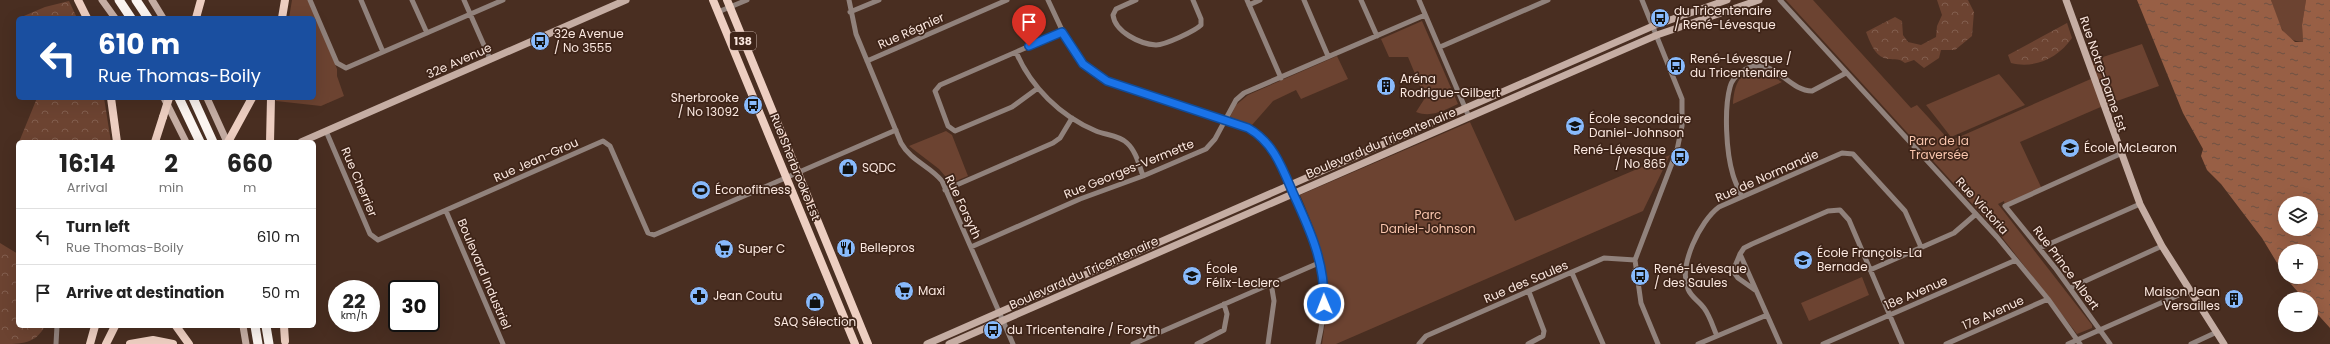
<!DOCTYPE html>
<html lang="en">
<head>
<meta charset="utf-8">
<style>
  :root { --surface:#fff; --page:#f2f2f2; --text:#222; --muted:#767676; --line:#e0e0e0 }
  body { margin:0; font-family:Poppins,sans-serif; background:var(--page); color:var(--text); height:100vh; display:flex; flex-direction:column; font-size:15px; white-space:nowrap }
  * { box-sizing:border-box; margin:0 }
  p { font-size:13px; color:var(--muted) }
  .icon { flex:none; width:22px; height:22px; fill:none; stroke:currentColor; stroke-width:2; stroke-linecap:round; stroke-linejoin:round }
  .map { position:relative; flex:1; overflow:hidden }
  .sheet { position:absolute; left:16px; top:140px; width:300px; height:188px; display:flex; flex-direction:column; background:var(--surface); border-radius:6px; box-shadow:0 4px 16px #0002 }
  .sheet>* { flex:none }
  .guide { position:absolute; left:16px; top:16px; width:300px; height:84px; border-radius:6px; box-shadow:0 4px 16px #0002; background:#1a4fa0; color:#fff; overflow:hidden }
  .buttons { position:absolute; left:2278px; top:196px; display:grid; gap:8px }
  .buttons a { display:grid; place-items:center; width:40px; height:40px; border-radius:50%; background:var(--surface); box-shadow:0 4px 16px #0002; font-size:20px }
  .speed { position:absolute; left:328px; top:280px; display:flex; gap:8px; font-size:20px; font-weight:700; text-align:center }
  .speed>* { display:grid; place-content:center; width:52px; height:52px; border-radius:50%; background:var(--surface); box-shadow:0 4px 16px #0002; line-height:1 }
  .speed small { font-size:10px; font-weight:400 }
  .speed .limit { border:2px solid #111; border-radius:6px; background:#fff; color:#111 }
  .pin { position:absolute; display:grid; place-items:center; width:34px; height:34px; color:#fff; margin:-41px -17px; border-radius:50% 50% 50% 0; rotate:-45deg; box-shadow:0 0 4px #0007 }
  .pin .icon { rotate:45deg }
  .me { position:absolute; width:44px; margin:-22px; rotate:359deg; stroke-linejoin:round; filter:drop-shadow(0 0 3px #0008) }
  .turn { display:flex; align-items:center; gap:14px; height:84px; padding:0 16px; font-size:18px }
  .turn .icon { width:52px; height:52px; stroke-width:2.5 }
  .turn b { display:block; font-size:28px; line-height:34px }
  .eta { display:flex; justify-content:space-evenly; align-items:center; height:68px; text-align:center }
  .eta b { font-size:24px; font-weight:700; line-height:28px }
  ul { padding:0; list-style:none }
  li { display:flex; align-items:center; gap:12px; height:56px; padding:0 16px; border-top:1px solid var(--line) }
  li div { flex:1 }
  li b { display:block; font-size:15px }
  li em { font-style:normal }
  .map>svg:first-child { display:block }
  .green { fill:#6c4331 }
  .forest { fill:url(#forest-crowns) }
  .water { fill:url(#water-ripples); fill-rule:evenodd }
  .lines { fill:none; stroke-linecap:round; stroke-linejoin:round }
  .street { stroke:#91827c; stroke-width:5 }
  .secondary { stroke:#c5ada3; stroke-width:7 }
  .primary { stroke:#edcec1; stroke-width:8 }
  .highway { stroke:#fbf4f0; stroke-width:9 }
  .primary-bridge { stroke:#edcec1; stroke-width:8 }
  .route-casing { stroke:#114b97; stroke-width:10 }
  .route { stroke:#1a73e8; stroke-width:7 }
  .labels { text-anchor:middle; stroke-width:3.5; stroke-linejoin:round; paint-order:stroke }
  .shield { fill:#3e2418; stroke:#c2aca3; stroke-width:1 }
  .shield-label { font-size:11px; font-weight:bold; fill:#fae7df }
  .poi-label { font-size:12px; fill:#fae7df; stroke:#3e2418; text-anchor:start }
  .street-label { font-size:12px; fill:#fae7df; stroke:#3e2418 }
  .park-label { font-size:12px; fill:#f9c5ad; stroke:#3e2418 }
</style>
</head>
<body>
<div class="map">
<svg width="2330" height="344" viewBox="0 0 2330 344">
  <defs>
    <pattern id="forest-crowns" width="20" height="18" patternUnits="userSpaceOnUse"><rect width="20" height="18" fill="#6c4331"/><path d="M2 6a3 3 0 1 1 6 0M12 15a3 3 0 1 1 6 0" fill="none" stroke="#825e4e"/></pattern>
    <pattern id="water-ripples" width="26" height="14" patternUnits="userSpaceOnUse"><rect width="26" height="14" fill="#985f45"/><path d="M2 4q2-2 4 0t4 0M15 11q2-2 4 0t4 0" fill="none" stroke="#6e5144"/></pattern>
  </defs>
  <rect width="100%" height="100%" fill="#492e21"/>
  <!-- green -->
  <path class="green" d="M292,0H309L337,69V76L344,96L321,106L276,101V98H314V18H289Z
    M1786,0H1813L1911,108L1917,105L1950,141L2093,78L2088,62L2142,44L2159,86L2103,106L2020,142L2042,189L2005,206L2004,201L1998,204L2092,325V328L2077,334L1998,232Z
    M2271,0H2306L2302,25L2303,42C2281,42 2277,17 2271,0Z
    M1422,21L1458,104C1444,110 1432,118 1416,112L1425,98L1408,57H1389L1381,39Z
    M1337,56L1348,79L1301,99L1296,90L1273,101L1252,125L1230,117L1236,105L1248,95Z
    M1761,70L1782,82L1733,104C1734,86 1739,69 1761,70Z
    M1999,74L2025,105L1951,137L1926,105Z
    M1470,122L1515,221L1670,155L1643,211L1336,344H1322C1333,277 1326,256 1300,195Z
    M946,131L952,135L968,176L951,183L939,169L909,146Z
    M1862,277L1869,295L1809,321L1801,303Z"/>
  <!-- forest -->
  <path class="forest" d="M1937,0H1968L1974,12L1972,36L1955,50H1941L1939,58L1924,68L1914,60L1905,63C1898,57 1892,61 1884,58C1874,54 1870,42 1866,32L1895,17L1902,21L1903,35L1908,42L1921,45L1936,37L1937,26L1942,15Z
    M69,1L77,18H19L45,7Z
    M2067,23L2072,38C2058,58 2035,69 2011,63L2008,55Z
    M37,98H104L111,142H19Z
    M0,243L18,254V326H45C35,344 23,344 0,344Z"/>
  <!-- water -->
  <path class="water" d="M2137,0H2271L2282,30L2295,42H2303L2302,25L2306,0H2330V328L2311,307V299H2304L2285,277H2311V251H2285V276L2262,238L2221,184L2207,170L2201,156L2203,149L2183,113ZM2285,203H2311V229H2285Z"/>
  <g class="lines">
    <!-- street -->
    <path class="street" d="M310,0L337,63L346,68L503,0
      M361,0L383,52
      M412,0L427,33
      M464,0L490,59
      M849,0L856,34L901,143C911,161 930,166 942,181L1013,344
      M1048,0L1069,45L1083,64L1094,73L1123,87L1248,128L1263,138L1271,147C1293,185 1322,245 1324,289C1325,308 1322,326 1318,344
      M1136,0L1116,9L1113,15C1115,32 1140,44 1156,45C1165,45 1195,31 1201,25V19L1193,0
      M1247,0L1281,78
      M1304,0L1328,56
      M1361,0L1377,36
      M1419,0L1469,117
      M1642,0L1682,99V126L1677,150L1635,260L1641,303L1658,344
      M1780,0L1997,237L2048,299L2080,344
      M1249,5L1260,0
      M718,12L747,0
      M850,12L879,0
      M1440,47L1548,0
      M1016,52C1031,87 1060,116 1096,131C1105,135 1119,135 1127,143C1136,151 1139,165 1143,176
      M867,61L1007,0
      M1038,88L1012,107L955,131L948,126L935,91L940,85L1062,32
      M326,131L370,234L378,240L603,141L610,146L648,233L654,235L896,130
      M945,190L1053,143L1060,138L1072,118
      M1742,197C1739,190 1735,182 1733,175C1726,152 1724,109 1730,87C1733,75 1749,64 1761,66C1780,68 1792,91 1812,91L1846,73
      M446,211L503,344
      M971,247L1080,199L1143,176L1206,149L1215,139L1236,100L1244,93L1425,15
      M2040,248L2140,204
      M1740,254L1744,248L1752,244L1828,211L1840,210L1849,220L1902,344
      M1870,270L1954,233L1976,214
      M1572,273L1603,344
      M2070,288L2162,246
      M1755,290L1738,278L1733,271L1740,254L1780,344
      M1717,336C1713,327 1710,316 1704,308C1699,301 1691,297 1688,289C1678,266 1700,221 1719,207L1842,153L1853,154L1905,211L1921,247
      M56,344L57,326
      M1133,344L1321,262
      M1197,344L1224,330L1227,314L1224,304
      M1268,344L1274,301L1271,283
      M1419,344L1426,336L1604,258L1635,260
      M1528,344L1543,336L1544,331L1529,292
      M1698,344L1767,315
      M1823,344L2016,260
      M1946,344L2048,299
      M2068,344L2190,290
      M2110,344L2056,269L2005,206L2120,154
      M2191,344L2217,332"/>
    <!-- secondary -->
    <path class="secondary" d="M102,0L115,18
      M152,0L163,18
      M2066,0L2140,204L2162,246L2224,344
      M164,98L186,142
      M207,98L227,142
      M301,142L626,0
      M243,326L246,344
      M927,344L1653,26L1727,0
      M949,344L1657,35L1759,0"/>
    <!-- primary -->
    <path class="primary" d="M78,0L87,18
      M713,0L855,344
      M727,0L868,344
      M196,18L201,0
      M282,18L285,0
      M111,98L117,142
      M155,142L163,117
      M228,142L252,98
      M270,142L271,98
      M176,326L189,344
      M284,326L285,341
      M90,344L95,326
      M106,344L115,326
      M130,344L153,340L173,344"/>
    <!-- highway -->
    <path class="highway" d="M119,0L131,18
      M136,0L148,18
      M179,98L200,142
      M193,98L213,142
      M255,326L258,344
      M266,326L269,344"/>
    <!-- primary-bridge -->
    <path class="primary-bridge" d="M163,117L169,98"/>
  </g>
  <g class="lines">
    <defs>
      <path id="route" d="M1029,46L1062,32L1083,64L1107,81L1248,128C1273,142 1282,167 1293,193C1310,230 1325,262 1324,304"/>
    </defs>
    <!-- route casing -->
    <use href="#route" class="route-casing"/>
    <!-- route -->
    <use href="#route" class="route"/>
  </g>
  <!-- icons -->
  <defs>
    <symbol id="bus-disc" viewBox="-11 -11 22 22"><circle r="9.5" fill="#88bafc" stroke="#3e2418"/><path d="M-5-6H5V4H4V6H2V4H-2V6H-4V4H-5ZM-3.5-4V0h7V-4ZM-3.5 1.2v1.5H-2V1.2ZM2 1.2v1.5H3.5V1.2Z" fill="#111"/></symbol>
    <symbol id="building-disc" viewBox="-11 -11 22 22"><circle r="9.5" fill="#88bafc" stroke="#3e2418"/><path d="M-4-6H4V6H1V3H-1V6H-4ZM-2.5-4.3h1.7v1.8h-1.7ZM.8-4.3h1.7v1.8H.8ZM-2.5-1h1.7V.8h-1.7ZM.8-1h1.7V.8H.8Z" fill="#111"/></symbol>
    <symbol id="school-disc" viewBox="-11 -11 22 22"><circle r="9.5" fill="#88bafc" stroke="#3e2418"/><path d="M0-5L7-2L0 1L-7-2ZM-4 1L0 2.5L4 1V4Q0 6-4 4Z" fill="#111"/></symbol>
    <symbol id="shop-disc" viewBox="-11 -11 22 22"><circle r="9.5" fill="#88bafc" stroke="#3e2418"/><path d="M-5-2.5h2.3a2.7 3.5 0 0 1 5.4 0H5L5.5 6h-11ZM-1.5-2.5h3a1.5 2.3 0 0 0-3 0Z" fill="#111"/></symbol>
    <symbol id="stadium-disc" viewBox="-11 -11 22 22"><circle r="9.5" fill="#88bafc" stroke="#3e2418"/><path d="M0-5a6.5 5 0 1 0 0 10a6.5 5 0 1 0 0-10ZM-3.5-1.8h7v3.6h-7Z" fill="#111"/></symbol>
    <symbol id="restaurant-disc" viewBox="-11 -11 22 22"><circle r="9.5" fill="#88bafc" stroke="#3e2418"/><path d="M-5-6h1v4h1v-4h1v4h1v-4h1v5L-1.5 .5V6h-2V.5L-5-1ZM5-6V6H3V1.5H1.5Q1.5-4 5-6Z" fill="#111"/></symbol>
    <symbol id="supermarket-disc" viewBox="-11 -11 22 22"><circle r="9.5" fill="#88bafc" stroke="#3e2418"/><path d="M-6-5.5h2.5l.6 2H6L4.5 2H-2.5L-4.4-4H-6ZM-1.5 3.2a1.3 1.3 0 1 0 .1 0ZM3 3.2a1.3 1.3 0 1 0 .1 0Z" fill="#111"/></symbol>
    <symbol id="pharmacy-disc" viewBox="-11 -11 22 22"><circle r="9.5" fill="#88bafc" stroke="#3e2418"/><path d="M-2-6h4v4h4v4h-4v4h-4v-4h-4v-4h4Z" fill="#111"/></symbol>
  </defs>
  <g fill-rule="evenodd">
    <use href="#bus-disc" x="1649" y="7" width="22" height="22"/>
    <use href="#bus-disc" x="529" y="30" width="22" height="22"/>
    <use href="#bus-disc" x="1665" y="55" width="22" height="22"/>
    <use href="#building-disc" x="1375" y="75" width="22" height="22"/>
    <use href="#bus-disc" x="742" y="94" width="22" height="22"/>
    <use href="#school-disc" x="1564" y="115" width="22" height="22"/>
    <use href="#school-disc" x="2059" y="137" width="22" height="22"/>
    <use href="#bus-disc" x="1669" y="146" width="22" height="22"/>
    <use href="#shop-disc" x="837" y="157" width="22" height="22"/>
    <use href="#stadium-disc" x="690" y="179" width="22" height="22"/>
    <use href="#restaurant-disc" x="835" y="237" width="22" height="22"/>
    <use href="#supermarket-disc" x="713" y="238" width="22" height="22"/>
    <use href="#school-disc" x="1792" y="249" width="22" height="22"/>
    <use href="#school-disc" x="1181" y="265" width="22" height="22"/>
    <use href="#bus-disc" x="1629" y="265" width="22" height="22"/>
    <use href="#supermarket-disc" x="893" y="280" width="22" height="22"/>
    <use href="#pharmacy-disc" x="688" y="285" width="22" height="22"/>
    <use href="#building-disc" x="2223" y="288" width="22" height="22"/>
    <use href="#shop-disc" x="804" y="291" width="22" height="22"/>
    <use href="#bus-disc" x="982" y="319" width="22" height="22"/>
  </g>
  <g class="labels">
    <!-- shield labels -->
    <rect class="shield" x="730" y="32" width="26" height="18" rx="3"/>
    <g class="shield-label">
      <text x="743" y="45">138</text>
    </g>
    <!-- poi labels -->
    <g class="poi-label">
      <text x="1674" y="15">du Tricentenaire<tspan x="1674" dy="14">/ René-Lévesque</tspan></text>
      <text x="554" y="38">32e Avenue<tspan x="554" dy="14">/ No 3555</tspan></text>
      <text x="1690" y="63">René-Lévesque /<tspan x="1690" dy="14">du Tricentenaire</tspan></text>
      <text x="1400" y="83">Aréna<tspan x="1400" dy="14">Rodrigue-Gilbert</tspan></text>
      <text x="739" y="102" text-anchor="end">Sherbrooke<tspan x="739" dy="14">/ No 13092</tspan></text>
      <text x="1589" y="123">École secondaire<tspan x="1589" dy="14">Daniel-Johnson</tspan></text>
      <text x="2084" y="152">École McLearon</text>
      <text x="1666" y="154" text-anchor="end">René-Lévesque<tspan x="1666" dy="14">/ No 865</tspan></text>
      <text x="862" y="172">SQDC</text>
      <text x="715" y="194">Éconofitness</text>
      <text x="860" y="252">Bellepros</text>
      <text x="738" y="253">Super C</text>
      <text x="1817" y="257">École François-La<tspan x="1817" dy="14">Bernade</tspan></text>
      <text x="1206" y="273">École<tspan x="1206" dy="14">Félix-Leclerc</tspan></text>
      <text x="1654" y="273">René-Lévesque<tspan x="1654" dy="14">/ des Saules</tspan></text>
      <text x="918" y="295">Maxi</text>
      <text x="2220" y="296" text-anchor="end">Maison Jean<tspan x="2220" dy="14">Versailles</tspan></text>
      <text x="713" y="300">Jean Coutu</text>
      <text x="815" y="326" text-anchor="middle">SAQ Sélection</text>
      <text x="1007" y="334">du Tricentenaire / Forsyth</text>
    </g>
    <!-- street labels -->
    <g class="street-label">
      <text transform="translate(911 31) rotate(-24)" y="4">Rue Régnier</text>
      <text transform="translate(459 61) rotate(-24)" y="4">32e Avenue</text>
      <text transform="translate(2103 74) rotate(71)" y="4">Rue Notre-Dame Est</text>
      <text transform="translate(1381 143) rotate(-23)" y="4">Boulevard du Tricentenaire</text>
      <text transform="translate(536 160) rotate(-24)" y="4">Rue Jean-Grou</text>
      <text transform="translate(795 167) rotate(68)" y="4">Rue Sherbrooke Est</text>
      <text transform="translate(1129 169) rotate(-22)" y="4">Rue Georges-Vermette</text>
      <text transform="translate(1767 176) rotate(-24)" y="4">Rue de Normandie</text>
      <text transform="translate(359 182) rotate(67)" y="4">Rue Cherrier</text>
      <text transform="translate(1982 206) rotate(48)" y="4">Rue Victoria</text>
      <text transform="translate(963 207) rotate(65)" y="4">Rue Forsyth</text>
      <text transform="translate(2066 268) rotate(53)" y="4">Rue Prince Albert</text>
      <text transform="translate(1084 273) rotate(-24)" y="4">Boulevard du Tricentenaire</text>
      <text transform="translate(484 274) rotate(67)" y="4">Boulevard Industriel</text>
      <text transform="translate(1526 282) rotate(-23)" y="4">Rue des Saules</text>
      <text transform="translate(1916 293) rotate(-23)" y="4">18e Avenue</text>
      <text transform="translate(1993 313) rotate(-24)" y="4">17e Avenue</text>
    </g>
    <!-- park labels -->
    <g class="park-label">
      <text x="1939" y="145">Parc de la<tspan x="1939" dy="14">Traversée</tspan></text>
      <text x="1428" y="219">Parc<tspan x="1428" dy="14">Daniel-Johnson</tspan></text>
    </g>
  </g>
</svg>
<div class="buttons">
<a><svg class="icon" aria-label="layers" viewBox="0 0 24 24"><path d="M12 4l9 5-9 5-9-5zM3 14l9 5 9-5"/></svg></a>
<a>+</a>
<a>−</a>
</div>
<div class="speed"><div>22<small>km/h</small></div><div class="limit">30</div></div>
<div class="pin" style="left:1029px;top:46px;background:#d93025"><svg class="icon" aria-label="arrive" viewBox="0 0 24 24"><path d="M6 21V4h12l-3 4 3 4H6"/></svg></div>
<svg class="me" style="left:1324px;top:304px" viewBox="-20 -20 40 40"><circle r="17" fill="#1a73e8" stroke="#fff" stroke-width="3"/><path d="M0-11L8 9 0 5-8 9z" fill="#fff"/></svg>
<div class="guide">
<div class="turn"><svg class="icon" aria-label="left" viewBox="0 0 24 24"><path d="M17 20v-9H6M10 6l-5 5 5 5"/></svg><div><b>610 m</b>Rue Thomas-Boily</div></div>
</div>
<section class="sheet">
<div class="eta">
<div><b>16:14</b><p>Arrival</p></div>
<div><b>2</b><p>min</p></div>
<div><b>660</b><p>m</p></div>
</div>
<ul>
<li><svg class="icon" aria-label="left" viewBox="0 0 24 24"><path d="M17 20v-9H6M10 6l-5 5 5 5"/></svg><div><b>Turn left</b><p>Rue Thomas-Boily</p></div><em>610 m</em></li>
<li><svg class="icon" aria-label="arrive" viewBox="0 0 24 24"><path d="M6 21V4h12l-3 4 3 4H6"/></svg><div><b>Arrive at destination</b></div><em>50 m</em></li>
</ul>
</section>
</div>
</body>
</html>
